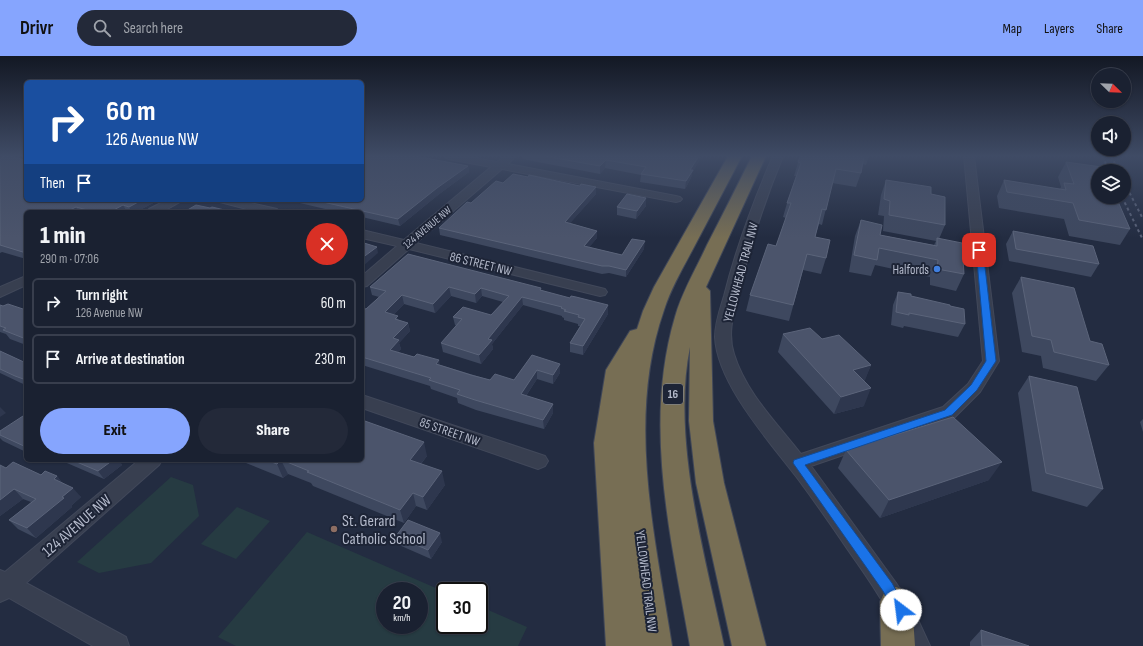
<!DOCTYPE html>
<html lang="en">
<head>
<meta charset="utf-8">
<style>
  :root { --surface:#1a2131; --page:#232939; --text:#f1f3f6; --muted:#9fa3ab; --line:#383e4d; --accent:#86a5fe }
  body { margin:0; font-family:"Sofia Sans Condensed",sans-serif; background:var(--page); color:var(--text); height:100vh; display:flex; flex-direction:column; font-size:15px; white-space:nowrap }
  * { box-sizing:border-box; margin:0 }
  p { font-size:13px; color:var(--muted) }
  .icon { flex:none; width:22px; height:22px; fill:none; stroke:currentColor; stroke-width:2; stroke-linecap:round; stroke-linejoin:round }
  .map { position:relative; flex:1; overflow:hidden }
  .panel { position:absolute; left:24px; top:154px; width:340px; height:252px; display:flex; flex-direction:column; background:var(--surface); border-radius:6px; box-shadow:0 1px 3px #0004,0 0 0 1px var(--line) }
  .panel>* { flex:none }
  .banner { position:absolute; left:24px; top:24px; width:340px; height:122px; border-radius:6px; box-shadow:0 1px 3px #0004,0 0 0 1px var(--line); background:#1a4fa0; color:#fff; overflow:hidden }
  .needle { width:26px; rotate:113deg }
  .tools { position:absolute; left:1091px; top:12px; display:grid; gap:8px }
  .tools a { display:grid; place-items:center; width:40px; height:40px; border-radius:50%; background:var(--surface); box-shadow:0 1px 3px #0004,0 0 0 1px var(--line); font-size:20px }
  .speed { position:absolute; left:376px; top:526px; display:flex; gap:8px; font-size:20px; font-weight:700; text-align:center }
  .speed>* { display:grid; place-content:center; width:52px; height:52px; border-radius:50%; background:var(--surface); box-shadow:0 1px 3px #0004,0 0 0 1px var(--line); line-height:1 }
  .speed small { font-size:10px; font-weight:400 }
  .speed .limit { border:2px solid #111; border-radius:6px; background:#fff; color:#111 }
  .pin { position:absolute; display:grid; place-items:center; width:34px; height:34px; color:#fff; margin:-17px; border-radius:8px; box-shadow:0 2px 6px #0006 }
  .me { position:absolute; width:44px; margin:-22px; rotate:330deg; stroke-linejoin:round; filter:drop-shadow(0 0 3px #0008) }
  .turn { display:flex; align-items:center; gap:14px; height:84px; padding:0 16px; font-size:18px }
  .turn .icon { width:52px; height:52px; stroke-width:2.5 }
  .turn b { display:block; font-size:28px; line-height:34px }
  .then { display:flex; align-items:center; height:38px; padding:0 16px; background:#0003; gap:8px; font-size:15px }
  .round { display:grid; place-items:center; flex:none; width:42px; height:42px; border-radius:21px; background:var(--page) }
  .headline { display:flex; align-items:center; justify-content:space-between; height:68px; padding:0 16px }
  h1 { font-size:24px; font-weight:800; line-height:30px }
  .action { display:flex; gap:8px; margin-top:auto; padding:8px 16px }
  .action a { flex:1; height:46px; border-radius:24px; background:var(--accent); color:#111; font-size:16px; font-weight:800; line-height:46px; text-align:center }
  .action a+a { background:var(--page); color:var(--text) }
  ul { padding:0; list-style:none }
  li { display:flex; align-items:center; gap:12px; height:50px; margin:0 8px 6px; padding:0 8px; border:2px solid var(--line); border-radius:6px }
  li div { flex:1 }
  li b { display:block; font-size:15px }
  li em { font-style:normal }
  header { display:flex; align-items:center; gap:24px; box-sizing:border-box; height:56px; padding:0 20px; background:var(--accent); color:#111 }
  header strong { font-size:19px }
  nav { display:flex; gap:22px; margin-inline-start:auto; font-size:14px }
  .search { width:280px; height:36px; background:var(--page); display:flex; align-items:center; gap:10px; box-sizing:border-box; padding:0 14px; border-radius:22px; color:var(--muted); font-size:15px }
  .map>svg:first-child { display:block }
  .green { fill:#263b42; fill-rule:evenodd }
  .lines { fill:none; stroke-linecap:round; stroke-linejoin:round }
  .minor-casing { stroke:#41485a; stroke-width:2 }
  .highway-casing { stroke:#404758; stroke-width:2 }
  .minor { fill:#383f50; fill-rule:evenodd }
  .highway { fill:#776e54; fill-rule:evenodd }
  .rail { stroke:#5a6278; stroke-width:2; stroke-dasharray:3 3; stroke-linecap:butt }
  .wall { fill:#3e485f }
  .shaded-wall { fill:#2e374e }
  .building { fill:#4b546b; stroke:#5b647a }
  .route { fill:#1a73e8; stroke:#114b97 }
  .shop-dot { fill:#3f7fe0; stroke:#1d2436; stroke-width:1.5 }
  .education-dot { fill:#8d6e63; stroke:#1d2436; stroke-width:1.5 }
  .labels { text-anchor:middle; stroke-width:4; stroke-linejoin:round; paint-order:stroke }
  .far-street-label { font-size:11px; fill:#b4bacb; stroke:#1d2436 }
  .shield { fill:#1d2436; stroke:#878d9e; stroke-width:1 }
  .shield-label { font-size:12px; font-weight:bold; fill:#b4bacb }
  .street-label { font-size:13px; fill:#b4bacb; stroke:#1d2436 }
  .poi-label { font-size:13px; fill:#b4bacb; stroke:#1d2436; text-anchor:end }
  .near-poi-label { font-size:16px; fill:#b4bacb; stroke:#1d2436; text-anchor:start }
  .near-street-label { font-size:16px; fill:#b4bacb; stroke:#1d2436 }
</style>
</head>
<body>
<header>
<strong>Drivr</strong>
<div class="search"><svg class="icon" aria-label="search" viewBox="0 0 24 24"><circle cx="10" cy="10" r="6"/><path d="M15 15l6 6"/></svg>Search here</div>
<nav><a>Map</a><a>Layers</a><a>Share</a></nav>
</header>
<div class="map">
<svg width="1143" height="590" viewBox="0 0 1143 590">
  <rect width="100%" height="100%" fill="#232c41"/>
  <!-- green -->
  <path class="green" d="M171,421L193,429L199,460L151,507L99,517L77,506Z
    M237,451L270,465L236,503L201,488Z
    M307,476L445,536V569H479V550L527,571L518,590H236L218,581ZM385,535H419V569H385Z"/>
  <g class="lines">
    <defs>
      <path id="minor" d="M0,100H8L7,102L0,104Z
        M443,100H463L497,106L505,100H516L508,108L676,140L680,141L682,143L680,145L676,146L502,113L416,187L605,233L607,236L605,239L600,240L409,193L367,230L362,231V220L397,190L362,182V174L404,184L491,111L448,103Z
        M773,100H783C765,144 750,189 739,236C734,256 727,277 734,298C746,337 777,367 801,398L943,351L968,328L983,305L964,100H974L999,305L980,336L955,361L811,410L896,527L913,553L930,590H906C891,556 870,525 848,494C832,470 815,446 798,423C770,386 717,328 715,281C715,267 720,253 724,240C736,192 753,146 773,100Z
        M167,144H182L180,146L162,156H147L149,153Z
        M218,144H238L277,153L279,156H258L220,146Z
        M26,220V229L0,241V231Z
        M362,339L545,400L548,405L545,410L538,413L362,352Z
        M139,404H162L159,409L26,527L126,581L129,590H93L9,542L0,546V514L5,516Z"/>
      <path id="highway" d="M728,100H742C726,130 710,161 694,191C683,212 671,232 664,254C626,363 655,480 672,590H606L594,387L606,314L630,275L637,273L643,255L654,231Z
        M752,100H766L706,231L710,235L713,365L724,427L766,590H732L696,427L689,365L690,291C671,382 705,500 724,590H690C671,482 643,369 675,261C682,236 696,213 707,189C722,160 737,130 752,100Z
        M896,531L907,535L912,546L915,590H881L880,546L885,535Z"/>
    </defs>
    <!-- minor casing -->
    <use href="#minor" class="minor-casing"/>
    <!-- highway casing -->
    <use href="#highway" class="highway-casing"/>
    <!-- minor -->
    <use href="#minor" class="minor"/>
    <!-- highway -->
    <use href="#highway" class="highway"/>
    <!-- rail -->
    <path class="rail" d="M1102,100L1110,115
      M1111,100L1119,115
      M1124,126L1143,163
      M1122,141L1143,184"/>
  </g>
  <!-- wall -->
  <path class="wall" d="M522,100H702L692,117L691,122L685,133L640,126L641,119L605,112L600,118L522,103Z
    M800,100H869L866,109L862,108L861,117L856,131L832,127L822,169L819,168L815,181L826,202L821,218L803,214L789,265L746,255L750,239L776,190L786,162L783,161L787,147L796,120H794Z
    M0,102L157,145L136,156H26V203L2,196L0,197Z
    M1066,106L1130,173L1120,189L1069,180L1064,163L999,152L997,140L1004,124L1060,133L1061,131L1058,121Z
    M468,110L469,116L438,139L400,170L362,161V156H338L287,144H362Z
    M886,124L931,138L945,169L939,183L964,218L956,235L930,229V221L875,209L871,220L849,216L855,180L861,164L880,179L934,189L936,185L883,175L884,160L878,159L881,139Z
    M503,127L580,130L596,131V138L570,167L597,175V182L589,191L622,199L644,193L626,221L609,217L602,218L440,179L439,172L471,147Z
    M646,142V150L636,163L617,159V151Z
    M1013,175L1099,208L1091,221L1009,205L1006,188Z
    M408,198L541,234L608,258L583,299L570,296V287L580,270H578V268L564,264V262L562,261V260L523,249L492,288L493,293L481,308L443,296L441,287L457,270L455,269L453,261L491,259L503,246L482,240L476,247L451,240L435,257L404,248L393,259L399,264L408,267L410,275L399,287L401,293L398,296L490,324H514L532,299L560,317L553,328L537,323L526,340L553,348V357L544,373L476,354L458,347L457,342L431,333L430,330L362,309V252L366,253L379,241L372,239L370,231Z
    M1021,221L1109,309L1096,325L1043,312L1041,300L1022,296L1012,237Z
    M898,236L911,240L950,250L965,268L958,281L904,270L903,272L891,269L893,249Z
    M0,249L3,250L26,254V289L10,283L6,278L0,276Z
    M783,278L822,283L871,309L864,325V350L834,358L778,296Z
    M0,295L26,307V329L21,327L0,317Z
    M1029,320L1103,433L1087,451L1032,435L1018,337Z
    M26,361V396L3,385L0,382V375Z
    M1143,363V376L1140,366Z
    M846,394L989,424L880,462L838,412Z
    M427,400L421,408L445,429L427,454L416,450L404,467L313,430L311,427L288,418L283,422L246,407L244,404H362Z
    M60,404H119L122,409L104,423Z
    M6,412L41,419L57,420L62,427L81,441L71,450L72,451L36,482L18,473L9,464L31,446L23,443L0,460Z
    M396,480L442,486L431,503L399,489Z
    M981,574L1029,590H970V586Z"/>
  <!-- shaded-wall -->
  <path class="shaded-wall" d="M699,100H702L692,117L691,122L685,133L686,125L690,114Z
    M606,104L605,112L600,118V110Z
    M468,110L469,116L438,139L400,170L398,163L437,132Z
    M596,131V138L565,173V166Z
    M646,142V150L636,163L637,155Z
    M142,144H157V145L136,156H132L129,151Z
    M123,149L127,156H110Z
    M76,151L78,156H66Z
    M597,175V182L584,198V190Z
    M645,185L644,193L626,221V214Z
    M377,191L378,197L362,211V202Z
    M449,231L451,240L435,257L433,248Z
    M481,232L482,240L476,247L475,238Z
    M402,239L404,248L387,265L385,256Z
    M522,241L523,249L492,288L493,293L481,308L479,299L488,283Z
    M608,249V258L583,299V290Z
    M408,267L410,275L399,287L401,293L392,303L390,294L393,282Z
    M439,304L441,313L436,308Z
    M560,308V317L553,328V319Z
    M871,309L864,327L853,314Z
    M537,314V323L521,347V338Z
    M871,332L864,350L834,358L841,341Z
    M553,348V357L544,373L543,364Z
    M0,351L6,357L0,361Z
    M424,386L427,400L413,417L410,404Z
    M113,404H119L122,409L104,423L98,415Z
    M281,404L288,418L283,422L277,408Z
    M1002,406L989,424L880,462L889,444Z
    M442,415L445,429L427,454L423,441Z
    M57,420L65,430L54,423Z
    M73,432L81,441L71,450L72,451L36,482L27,472Z
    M14,433L23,443L0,460V444Z
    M413,437L416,450L404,467L400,454Z
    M440,477L442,486L431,503L428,494Z"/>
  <!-- building -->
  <path class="building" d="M6,100H9L26,104V144H142L129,151L123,149L110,156H95L76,151L66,156H26V197L0,189V102Z
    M362,100H415L468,110L437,132L398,163L314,144H362Z
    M544,100H699L690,114H693L686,125L641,118L646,111L606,104L600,110Z
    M800,100H864L861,117L836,113L826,154L822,153L815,181L830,184L826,202L807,198L793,249L750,239L768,188L776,190L791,147H787L801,107L798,106Z
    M1066,106L1102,111L1104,115H1098V141H1116L1130,173L1079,164L1073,147L1007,136L1004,124L1066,134L1064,127L1074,128Z
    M513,118L528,121L529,119L580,130L581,128L596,131L565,166L597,175L584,190L622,199L632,183L645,185L626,214L609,210H602L439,172L467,146L471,147L496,125L503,127Z
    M886,124L931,131V138L945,141V169L889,159L890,145L884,143Z
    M627,138L646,142L637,155L617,151Z
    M196,149L210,152L212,151L233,156H184Z
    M861,164L882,169L880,179L937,190V182L962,187L964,218L937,213L938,204L879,192L877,204L854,199Z
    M1013,175L1093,190L1099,208L1016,193Z
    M364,187L377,191L362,202V189Z
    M408,198L541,232L540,234L570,242L571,240L576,241L608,249L583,290L570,287L585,263L578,261L579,259L564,255L566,254L561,252L562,251L522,241L488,283L492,284L479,299L441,287L462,263L453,261L463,251L491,259L509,240L481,232L475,238L449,231L433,248L402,239L385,256L398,260L395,263L408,267L393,282L399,284L390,294L414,301L417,298L439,304L436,308L471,319L490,324L495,318L514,324L532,299L560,308L553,319L537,314L521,338L553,348L543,364L475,344L457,338L460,334L429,324L431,322L362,301V252L366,253L386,235L370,231Z
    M1021,221L1074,232L1090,285L1102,288L1109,309L1054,296L1051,284L1032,280Z
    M898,236L911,238V240L950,249V250L964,253L965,268L909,257V259L896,256Z
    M8,248L26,254V283L3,274L6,272L0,270V249L3,250Z
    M810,272L822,283L839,279L871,309L853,314L871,332L841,341L783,278Z
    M0,295L26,307V324L15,320L0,313Z
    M1029,320L1077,331L1103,433L1046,417Z
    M23,360L26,361V391L0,379V375Z
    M953,361L1002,406L889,444L846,394Z
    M362,364L424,386L410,404L442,415L423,441L413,437L400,454L307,416L309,415L282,404H362Z
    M72,404H113L98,415Z
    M266,404H281L277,408Z
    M13,406L41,419L45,415L57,420L54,423L73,432L62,441L64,442L27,472L9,464L36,443L14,433L0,444V409L6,412Z
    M408,464L440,477L428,494L396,480Z
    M981,574L1029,590H982Z"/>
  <!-- sky -->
  <linearGradient id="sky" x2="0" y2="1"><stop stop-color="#131824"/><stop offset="0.55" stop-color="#3f4b65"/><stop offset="1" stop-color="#3f4b65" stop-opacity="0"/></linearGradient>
  <rect width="1143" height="182" fill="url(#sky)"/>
  <!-- route -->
  <path class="route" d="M979,192L983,194L996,305L977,334L952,359L805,409L892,527L907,554L906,559L901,561L896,559L883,535L793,407L794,404L945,354L971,329L986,305L976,194Z"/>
  <!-- markers -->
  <circle class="shop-dot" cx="937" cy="213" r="4"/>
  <circle class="education-dot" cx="334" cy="473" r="4"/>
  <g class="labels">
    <!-- far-street labels -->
    <g class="far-street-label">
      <text transform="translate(427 171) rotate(-40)" y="4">124 AVENUE NW</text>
    </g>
    <!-- shield labels -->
    <rect class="shield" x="663" y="328" width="20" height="20" rx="3"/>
    <g class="shield-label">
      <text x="673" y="342">16</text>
    </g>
    <!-- street labels -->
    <g class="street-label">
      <text transform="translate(481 207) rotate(14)" y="5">86 STREET NW</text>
      <text transform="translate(740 216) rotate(-75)" y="5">YELLOWHEAD TRAIL NW</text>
      <text transform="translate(450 375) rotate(19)" y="5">85 STREET NW</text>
      <text transform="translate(647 525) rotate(83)" y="5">YELLOWHEAD TRAIL NW</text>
    </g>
    <!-- poi labels -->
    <g class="poi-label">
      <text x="929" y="218">Halfords</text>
    </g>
    <!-- near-poi labels -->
    <g class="near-poi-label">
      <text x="342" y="470">St. Gerard<tspan x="342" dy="18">Catholic School</tspan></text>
    </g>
    <!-- near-street labels -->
    <g class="near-street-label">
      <text transform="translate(76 469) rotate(-41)" y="6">124 AVENUE NW</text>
    </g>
  </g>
</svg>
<div class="tools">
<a><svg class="needle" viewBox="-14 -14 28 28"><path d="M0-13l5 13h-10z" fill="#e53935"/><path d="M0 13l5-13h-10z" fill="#9fa3ab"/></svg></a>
<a><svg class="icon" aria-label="sound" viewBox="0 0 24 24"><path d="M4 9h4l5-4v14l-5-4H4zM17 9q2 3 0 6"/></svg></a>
<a><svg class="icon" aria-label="layers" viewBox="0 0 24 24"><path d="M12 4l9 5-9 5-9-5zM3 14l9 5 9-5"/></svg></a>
</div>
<div class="speed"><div>20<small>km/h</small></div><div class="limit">30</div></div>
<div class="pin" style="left:979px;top:194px;background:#d93025"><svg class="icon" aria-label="arrive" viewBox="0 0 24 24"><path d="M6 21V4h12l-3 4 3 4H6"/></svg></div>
<svg class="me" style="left:901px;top:554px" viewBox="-20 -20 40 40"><circle r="19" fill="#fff"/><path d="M0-13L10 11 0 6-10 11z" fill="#1a73e8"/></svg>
<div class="banner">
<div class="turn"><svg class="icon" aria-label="right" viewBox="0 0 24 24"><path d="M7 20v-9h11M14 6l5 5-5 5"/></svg><div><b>60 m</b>126 Avenue NW</div></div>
<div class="then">Then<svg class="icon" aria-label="arrive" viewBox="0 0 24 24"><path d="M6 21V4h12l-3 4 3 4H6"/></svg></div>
</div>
<section class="panel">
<div class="headline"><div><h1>1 min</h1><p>290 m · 07:06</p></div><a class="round" style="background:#d93025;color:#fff"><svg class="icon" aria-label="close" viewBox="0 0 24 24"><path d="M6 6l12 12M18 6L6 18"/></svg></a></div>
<ul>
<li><svg class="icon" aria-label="right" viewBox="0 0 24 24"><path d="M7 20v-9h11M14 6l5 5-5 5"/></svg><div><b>Turn right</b><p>126 Avenue NW</p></div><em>60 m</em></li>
<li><svg class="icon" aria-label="arrive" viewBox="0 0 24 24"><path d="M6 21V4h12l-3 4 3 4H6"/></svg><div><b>Arrive at destination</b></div><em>230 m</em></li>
</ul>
<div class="action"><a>Exit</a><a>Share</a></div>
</section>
</div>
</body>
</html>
